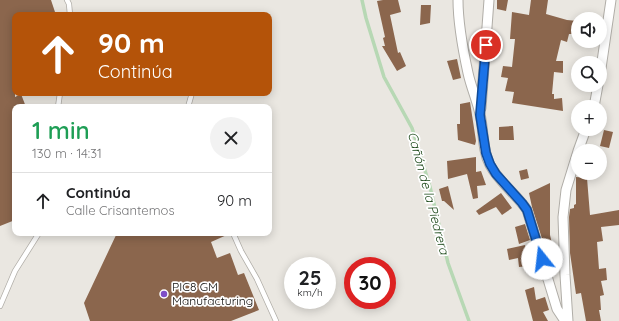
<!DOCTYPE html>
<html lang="es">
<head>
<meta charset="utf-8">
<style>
  :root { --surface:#fff; --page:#f2f2f2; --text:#202124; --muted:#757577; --line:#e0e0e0 }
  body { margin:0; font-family:Quicksand,sans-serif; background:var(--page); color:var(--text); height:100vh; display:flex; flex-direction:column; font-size:15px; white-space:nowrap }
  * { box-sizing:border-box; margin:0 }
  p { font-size:13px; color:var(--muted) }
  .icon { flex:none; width:22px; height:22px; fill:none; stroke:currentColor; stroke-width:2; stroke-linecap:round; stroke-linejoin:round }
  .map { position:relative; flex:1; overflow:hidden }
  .side { position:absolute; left:12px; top:104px; width:260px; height:132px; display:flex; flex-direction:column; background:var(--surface); border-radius:8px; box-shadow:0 2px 10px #0003 }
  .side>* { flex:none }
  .guide { position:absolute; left:12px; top:12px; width:260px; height:84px; border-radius:8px; box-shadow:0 2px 10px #0003; background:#b45309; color:#fff; overflow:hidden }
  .buttons { position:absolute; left:571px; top:12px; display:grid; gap:8px }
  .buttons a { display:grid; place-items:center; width:36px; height:36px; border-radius:50%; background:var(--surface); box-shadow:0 2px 10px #0003; font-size:20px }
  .speed { position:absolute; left:284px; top:257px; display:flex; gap:8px; font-size:20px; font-weight:700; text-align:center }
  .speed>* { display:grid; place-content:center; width:52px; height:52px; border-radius:50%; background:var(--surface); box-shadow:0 2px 10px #0003; line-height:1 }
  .speed small { font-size:10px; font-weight:400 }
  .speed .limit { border:6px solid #d22; background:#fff; color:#111 }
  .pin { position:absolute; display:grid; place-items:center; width:34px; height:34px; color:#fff; margin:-17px; border:2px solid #fff; border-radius:50%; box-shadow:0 1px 4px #0007 }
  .me { position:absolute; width:44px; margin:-22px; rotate:344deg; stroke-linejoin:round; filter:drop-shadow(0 0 3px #0008) }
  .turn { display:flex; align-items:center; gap:14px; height:84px; padding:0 20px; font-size:18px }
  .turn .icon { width:52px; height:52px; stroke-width:2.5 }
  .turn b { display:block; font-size:28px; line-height:34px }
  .round { display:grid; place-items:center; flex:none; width:42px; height:42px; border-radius:21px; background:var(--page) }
  .head { display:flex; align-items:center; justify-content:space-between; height:68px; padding:0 20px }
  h1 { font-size:24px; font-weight:600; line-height:30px; color:#1e9e55 }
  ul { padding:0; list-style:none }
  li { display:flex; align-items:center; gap:12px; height:56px; padding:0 20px; border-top:1px solid var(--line) }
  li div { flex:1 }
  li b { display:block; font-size:15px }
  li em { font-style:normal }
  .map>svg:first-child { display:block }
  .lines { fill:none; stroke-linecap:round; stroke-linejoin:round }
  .stream { stroke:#b7d8b4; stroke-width:3.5 }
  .building { fill:#8b664d }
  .lane-casing { stroke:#b0ada7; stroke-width:6 }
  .street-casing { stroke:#b0ada7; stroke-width:11 }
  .lane { stroke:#fff; stroke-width:4.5 }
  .street { stroke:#fff; stroke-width:9 }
  .route-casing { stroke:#114b97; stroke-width:10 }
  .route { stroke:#1a73e8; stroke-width:7 }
  .poi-dot { fill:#7e4ec7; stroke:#fff; stroke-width:1.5 }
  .labels { text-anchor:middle; stroke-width:3.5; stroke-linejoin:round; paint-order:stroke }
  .poi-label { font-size:12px; fill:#0c0b09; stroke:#fff; text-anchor:start }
  .water-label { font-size:13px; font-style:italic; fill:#194616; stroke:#fff }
</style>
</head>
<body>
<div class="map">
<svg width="619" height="321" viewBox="0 0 619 321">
  <rect width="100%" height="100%" fill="#eae7e1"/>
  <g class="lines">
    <!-- stream -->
    <path class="stream" d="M362,0L366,18L384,77L412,128L430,187L448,263L469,321"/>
  </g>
  <!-- building -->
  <path class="building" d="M0,0H51L56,15H15V97L21,94L26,107H15V220L0,226Z
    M383,0H398L401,12L390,15L398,53L400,52L406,66L397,71L382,46H385L383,38L385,37L377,1Z
    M497,0H508L506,11L497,9Z
    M531,0H548L546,14L567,20L578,21V34H569L567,42L561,40L556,61H563V73L554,72L552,94H554V99L562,98L563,111L512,103L514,92L505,91L508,78L501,77L503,66L512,67L515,39H510L512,12L529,15Z
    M421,5H431L430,23L420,25Z
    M457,59L461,78L453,80L447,61Z
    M470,102L476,141L475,145L458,140L457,124H460V104Z
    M513,126L514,140H499V127Z
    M604,130L613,132L609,148L600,146Z
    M476,157V172L481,171L486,185L477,186L478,198L473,199L467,174L448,179L447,161Z
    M527,169L529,178L521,180L519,171Z
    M576,177L587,178L590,215L619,210V225L601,227L603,241L597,242L599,269L606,268L607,280L601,281L604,295L600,296L601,310H599L601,321H586L581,293L576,294L570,253L569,217L570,209L574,208V205L576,204Z
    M550,183V235L553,248H545L532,207L529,193Z
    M448,186L454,210L444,201H442L439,189Z
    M501,193L512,208L502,215L496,207L479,215L476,211Z
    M525,224L530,240L519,244L515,227Z
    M117,233H229V234L211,242L217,258L230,253L238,275L244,273L259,310L231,321H90L84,303Z
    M525,245L529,266L519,267L518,258L509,260L507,249Z
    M534,287L536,300L545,297L549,310L543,312L548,321H533L525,290Z"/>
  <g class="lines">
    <defs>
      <path id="lane" d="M67,0L69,4L70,15
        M58,107L60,93
        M188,107L192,93
        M233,233L241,251L257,279L276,321
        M0,306L15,271L39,233"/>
      <path id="street" d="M458,0C458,24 463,50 468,73C471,87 477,100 480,114C484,131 482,150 490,165C499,182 516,194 527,210L557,309L565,321
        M600,75L611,0
        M594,107L598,85
        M481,108L489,0
        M578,151L586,129
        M568,321L565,275L563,217L566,190L578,151"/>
    </defs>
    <!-- lane casing -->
    <use href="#lane" class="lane-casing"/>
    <!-- street casing -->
    <use href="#street" class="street-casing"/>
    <!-- lane -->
    <use href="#lane" class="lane"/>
    <!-- street -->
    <use href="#street" class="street"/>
  </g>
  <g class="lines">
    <defs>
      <path id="route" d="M486,45L480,115L486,153L490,164L496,174L522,203L527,210L542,259"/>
    </defs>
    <!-- route casing -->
    <use href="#route" class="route-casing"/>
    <!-- route -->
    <use href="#route" class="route"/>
  </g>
  <!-- markers -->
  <circle class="poi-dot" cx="164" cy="294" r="4"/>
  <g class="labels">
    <!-- poi labels -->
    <g class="poi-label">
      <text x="172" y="291">PIC8 GM<tspan x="172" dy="14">Manufacturing</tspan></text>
    </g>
    <!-- water labels -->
    <g class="water-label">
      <text transform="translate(429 193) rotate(75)" y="5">Cañón de la Piedrera</text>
    </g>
  </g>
</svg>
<div class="buttons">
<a><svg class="icon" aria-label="sound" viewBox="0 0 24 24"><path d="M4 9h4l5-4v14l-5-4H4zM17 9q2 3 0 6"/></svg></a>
<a><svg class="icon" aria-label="search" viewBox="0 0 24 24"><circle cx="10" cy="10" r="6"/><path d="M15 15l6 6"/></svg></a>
<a>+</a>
<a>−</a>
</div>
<div class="speed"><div>25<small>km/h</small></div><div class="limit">30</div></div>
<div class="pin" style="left:486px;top:45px;background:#d93025"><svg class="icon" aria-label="arrive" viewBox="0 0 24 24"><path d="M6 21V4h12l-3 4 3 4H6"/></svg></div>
<svg class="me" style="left:542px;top:259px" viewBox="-20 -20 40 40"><circle r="19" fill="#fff"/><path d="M0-13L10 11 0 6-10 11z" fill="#1a73e8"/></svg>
<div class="guide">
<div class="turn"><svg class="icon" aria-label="ahead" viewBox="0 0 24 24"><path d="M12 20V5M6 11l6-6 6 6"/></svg><div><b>90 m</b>Continúa</div></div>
</div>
<section class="side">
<div class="head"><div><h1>1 min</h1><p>130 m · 14:31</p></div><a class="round"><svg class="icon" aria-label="close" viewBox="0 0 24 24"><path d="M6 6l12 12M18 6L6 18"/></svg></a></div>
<ul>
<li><svg class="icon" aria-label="ahead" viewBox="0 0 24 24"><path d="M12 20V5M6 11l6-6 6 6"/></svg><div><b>Continúa</b><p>Calle Crisantemos</p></div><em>90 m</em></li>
</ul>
</section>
</div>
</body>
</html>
